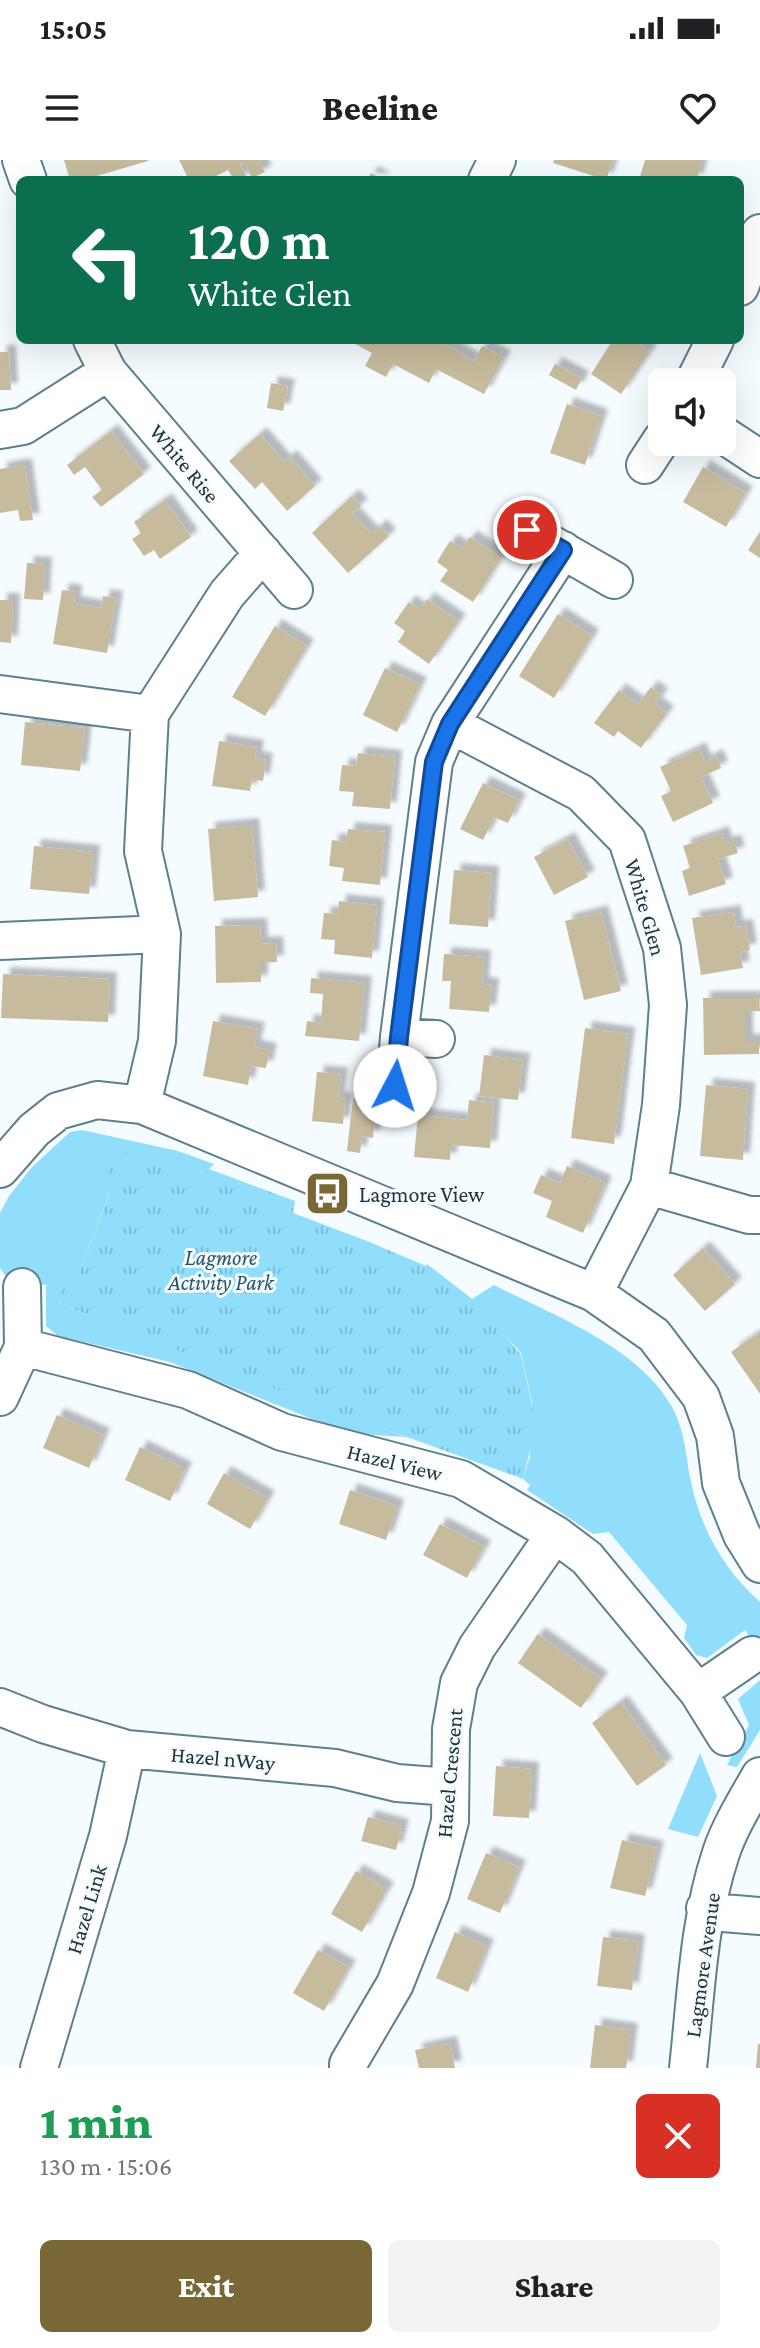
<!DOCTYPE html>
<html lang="en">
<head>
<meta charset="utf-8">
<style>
  :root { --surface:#fff; --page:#f2f2f2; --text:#202124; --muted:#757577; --accent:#7a6736 }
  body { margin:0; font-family:"Crimson Pro",serif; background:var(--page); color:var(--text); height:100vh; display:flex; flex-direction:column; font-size:30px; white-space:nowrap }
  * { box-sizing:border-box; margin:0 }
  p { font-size:26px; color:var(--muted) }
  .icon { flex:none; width:44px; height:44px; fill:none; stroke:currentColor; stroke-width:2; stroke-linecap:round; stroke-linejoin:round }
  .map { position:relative; height:1908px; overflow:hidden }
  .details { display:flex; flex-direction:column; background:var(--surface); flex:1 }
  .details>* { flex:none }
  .top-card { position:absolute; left:16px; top:16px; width:728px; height:168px; border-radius:12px; box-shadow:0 8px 32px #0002; background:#0b6e4f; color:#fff; overflow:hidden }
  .buttons { position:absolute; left:648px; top:208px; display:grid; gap:16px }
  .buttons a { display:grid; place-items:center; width:88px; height:88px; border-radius:12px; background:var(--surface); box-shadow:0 8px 32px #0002; font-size:40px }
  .pin { position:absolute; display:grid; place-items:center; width:68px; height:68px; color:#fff; margin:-34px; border:4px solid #fff; border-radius:50%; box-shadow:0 2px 8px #0007 }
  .me { position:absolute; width:88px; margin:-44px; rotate:5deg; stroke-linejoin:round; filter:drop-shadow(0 0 6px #0008) }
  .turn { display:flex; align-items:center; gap:28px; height:168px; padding:0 40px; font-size:36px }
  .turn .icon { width:104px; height:104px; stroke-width:2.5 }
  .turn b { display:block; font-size:56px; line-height:68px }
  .round { display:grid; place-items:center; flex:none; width:84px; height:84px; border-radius:12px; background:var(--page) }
  .headline { display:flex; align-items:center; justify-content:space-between; height:136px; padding:0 40px }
  h1 { font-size:48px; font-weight:800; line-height:60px; color:#1e9e55 }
  .primary-button { display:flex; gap:16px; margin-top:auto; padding:16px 40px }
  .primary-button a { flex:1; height:92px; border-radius:12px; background:var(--accent); color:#fff; font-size:32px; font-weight:800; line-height:92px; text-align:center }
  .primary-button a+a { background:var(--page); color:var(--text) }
  .status { display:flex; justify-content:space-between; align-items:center; height:56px; padding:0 40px; background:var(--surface); direction:ltr }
  .status svg { height:22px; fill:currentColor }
  header { display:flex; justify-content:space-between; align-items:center; height:104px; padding:0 40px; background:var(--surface); font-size:36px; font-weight:800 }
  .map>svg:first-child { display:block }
  .green { fill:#90ddfc }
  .park { fill:url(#park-tufts) }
  .building { fill:#c7bb9d; filter:url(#shadow) }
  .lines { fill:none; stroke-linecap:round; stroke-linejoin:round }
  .street-casing { stroke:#5e7f8c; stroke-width:40 }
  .street { stroke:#fff; stroke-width:36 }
  .route-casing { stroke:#114b97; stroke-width:20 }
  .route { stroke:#1a73e8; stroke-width:14 }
  .labels { text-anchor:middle; stroke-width:6; stroke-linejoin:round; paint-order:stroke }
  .street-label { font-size:22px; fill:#243238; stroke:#f5fcff }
  .poi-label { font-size:22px; fill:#243238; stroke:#f5fcff; text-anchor:start }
  .park-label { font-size:22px; font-style:italic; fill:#245567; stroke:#f5fcff }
</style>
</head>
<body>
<div class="status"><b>15:05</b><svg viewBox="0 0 49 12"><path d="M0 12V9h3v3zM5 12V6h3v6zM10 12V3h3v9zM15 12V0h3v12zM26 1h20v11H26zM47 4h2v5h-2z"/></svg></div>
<header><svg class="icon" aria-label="menu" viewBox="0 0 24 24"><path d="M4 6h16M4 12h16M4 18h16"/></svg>Beeline<svg class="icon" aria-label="heart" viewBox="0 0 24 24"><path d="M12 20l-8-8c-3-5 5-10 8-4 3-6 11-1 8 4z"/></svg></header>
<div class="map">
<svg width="760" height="1908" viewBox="0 0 760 1908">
  <defs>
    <pattern id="park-tufts" width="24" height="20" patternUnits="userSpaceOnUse" patternTransform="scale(2)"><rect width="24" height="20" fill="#90ddfc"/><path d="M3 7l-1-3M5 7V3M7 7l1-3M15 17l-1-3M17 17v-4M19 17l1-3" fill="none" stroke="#7cbed9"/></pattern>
    <filter id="shadow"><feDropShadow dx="7" dy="-7" stdDeviation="2" flood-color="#0004"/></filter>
  </defs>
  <rect width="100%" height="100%" fill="#f5fcff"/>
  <!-- green -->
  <path class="green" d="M82,970L178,991L214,1004L209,1009L205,1020L101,1028L110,1032L73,1129L58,1143L406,1277L359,1274L312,1259L170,1202L58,1176L46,1166V1125L8,1119L0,1108V1053L9,1036L32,1007L70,972Z
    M494,1125C553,1155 639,1187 672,1247C685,1272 685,1291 690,1317C699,1366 723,1409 760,1442V1493L745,1470L707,1498L696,1495L684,1478L687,1465L609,1372L593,1374L527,1330L530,1325L523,1319L530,1296L532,1242L521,1193L472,1139Z
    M760,1520V1570L737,1607L727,1605L749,1565L738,1539Z
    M700,1593L717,1636L698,1677L668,1669Z"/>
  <!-- park -->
  <path class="park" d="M115,989L204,1019L209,1009L295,1041L293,1053L367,1081L426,1106L427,1104L480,1145L521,1195L531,1240L535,1270L523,1319L310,1242L58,1143L64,1127L73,1129L110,1033L101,1028Z"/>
  <!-- building -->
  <path class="building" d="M64,0H148V1L83,20H70Z
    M179,0H259L265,12L252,18L244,2L240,4L248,20H234L228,10L208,20H189Z
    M554,0H613L606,20L553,3Z
    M645,0H702L697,20H639Z
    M371,13L385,20H367Z
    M348,180H440L474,201L482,186L504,197L484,234L436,209L429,223L393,204L386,217L365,206L372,193Z
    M613,180H633L650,191L621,234L591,214Z
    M0,192H9L11,230H0Z
    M555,204L582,218L576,230L549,215Z
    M271,223L288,226L283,251L267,248Z
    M567,244L601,256L585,305L550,293Z
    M111,271L144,314L101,347L92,337L102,330L85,307L74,315L67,305Z
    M260,274L284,302L290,297L315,326L287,351L262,322L255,329L229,301Z
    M25,305L33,360L20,361L18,350L0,353V309Z
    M703,307L746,333L726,367L683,342Z
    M352,336L361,346L352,353L372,374L380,366L389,376L348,413L312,373Z
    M165,340L191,377L160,399L154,390L144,396L132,379L141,373L134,362Z
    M760,372V398L748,390Z
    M470,377L501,398L473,442L440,421L448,410L437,402L450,381L462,388Z
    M27,403L45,404L43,440L24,439Z
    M62,430L75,432L74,443L101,448L103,436L116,438L107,493L53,484Z
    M427,439L459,461L429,504L398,482L405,471L394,463L409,442L420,450Z
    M0,440H13L11,483L0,482Z
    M558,454L592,476L554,538L519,516Z
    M275,466L307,486L265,556L232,537Z
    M385,508L420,524L397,572L363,555Z
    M651,527L661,535L655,544L667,553L641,588L618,571L614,577L594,563L619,530L638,544Z
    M25,562L85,568L80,611L21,605Z
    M219,581L257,587L255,598L266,600L263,621L252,619L250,631L212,626Z
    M699,589L704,602L716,596L721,608L701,617L713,643L673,662L661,636L671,631L660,607Z
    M358,593L395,597L390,649L352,646L354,632L339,631L342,605L356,606Z
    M483,623L519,640L508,663L494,657L483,680L460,669Z
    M252,665L258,737L214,741L208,669Z
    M348,669L385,672L380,725L342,721L344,708L329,706L332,680L346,682Z
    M722,673L725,684L734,681L738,693L718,699L726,724L689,736L682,711L690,708L683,686Z
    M568,679L588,717L554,735L534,697Z
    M34,686L93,692L89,734L30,729Z
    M454,710L492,713L488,767L449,764Z
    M339,741L377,745L372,798L334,794L335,780L321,779L324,753L338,754Z
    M601,752L621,831L584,840L565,761Z
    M734,752L736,767L746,766L750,790L740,792L743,808L701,815L692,758Z
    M260,765L261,784L276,783L277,802L261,803V822L216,823L215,766Z
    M444,794L484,797L482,824L492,825L489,852L449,849L451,821H442Z
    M3,814L110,819L108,862L1,858Z
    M311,818L365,823L359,881L305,876L307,861L321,863L323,834L310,833Z
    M703,838H759L760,851H746V881H759V894L704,895Z
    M213,861L258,869L254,887L270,890L266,908L251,906L248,925L203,916Z
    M585,868L628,874L614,984L571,978Z
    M484,895L523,900L518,940L479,936Z
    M317,912L341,914L338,938L345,939L343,964L312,961Z
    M706,925L748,929L743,1000L700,996Z
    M353,938L377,940L373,978L362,976L360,993L347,991Z
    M469,940L494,943L490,988L451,985L450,1000L414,997L418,955L467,960Z
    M567,1006L605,1023L583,1073L546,1057L552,1041L533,1033L541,1015L560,1023Z
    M703,1088L735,1124L705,1151L673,1115Z
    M760,1172V1234L731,1192Z
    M57,1255L103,1275L89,1308L43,1288Z
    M140,1287L185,1309L170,1341L125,1320Z
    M224,1313L268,1338L250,1369L207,1344Z
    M350,1330L397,1346L386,1380L339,1364Z
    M440,1364L484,1387L467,1418L423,1395Z
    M538,1474L601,1519L581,1548L518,1503Z
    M621,1542L666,1605L637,1626L592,1563Z
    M496,1606L532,1609L529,1658L493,1656Z
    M368,1657L402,1666L396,1690L361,1681Z
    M622,1680L657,1688L645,1736L610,1728Z
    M486,1693L519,1707L500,1753L467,1739Z
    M356,1711L387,1729L362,1772L331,1754Z
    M455,1772L487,1786L468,1832L436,1818Z
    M603,1777L638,1781L632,1830L597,1826Z
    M318,1790L349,1807L324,1851L293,1833Z
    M595,1865L631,1870L626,1908H590Z
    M450,1883L455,1908H419L415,1890Z
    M758,1884H760V1908H756Z"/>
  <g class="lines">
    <defs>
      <path id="street" d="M21,0L28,20
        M487,20L497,0
        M740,127L760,73
        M92,180L108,212L294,430
        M694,222L715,180
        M0,270L23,266L108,212
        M722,274L760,299
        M645,305L662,279
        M527,370L614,420
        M0,534L150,554
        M450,564L581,633L627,680L662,788L668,845L661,945L649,1026L594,1133
        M0,781L162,774
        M399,877L436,879
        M395,926L399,877L434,602L450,564L563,390
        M142,945L157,881L162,774L143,691L150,554L227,434L263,393
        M0,1009L34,970L58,951L97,940L142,945L594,1133L654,1175L701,1237L715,1276L721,1323L742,1375L760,1404
        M649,1026L749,1055H760
        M23,1187L188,1230L282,1272L461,1319L555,1374L587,1398L698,1532L726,1577
        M0,1237L23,1187L22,1127
        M698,1532L752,1495
        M0,1547L43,1564L127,1589L335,1608L397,1623L450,1627
        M705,1748L723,1753L760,1756
        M39,1908L108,1676L127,1589
        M348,1908V1904L395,1824L431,1733L450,1661L451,1569L459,1523L477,1487L555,1374
        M688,1908C696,1836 698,1762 721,1693C730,1666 746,1641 760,1616"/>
    </defs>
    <!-- street casing -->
    <use href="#street" class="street-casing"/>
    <!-- street -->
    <use href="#street" class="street"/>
  </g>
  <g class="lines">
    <defs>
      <path id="route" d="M395,926L399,877L434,602L450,564L563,390L527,370"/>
    </defs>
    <!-- route casing -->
    <use href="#route" class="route-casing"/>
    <!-- route -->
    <use href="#route" class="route"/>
  </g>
  <!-- icons -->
  <defs>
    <symbol id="bus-square" viewBox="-11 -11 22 22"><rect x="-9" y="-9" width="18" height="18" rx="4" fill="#7a6736" stroke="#f5fcff"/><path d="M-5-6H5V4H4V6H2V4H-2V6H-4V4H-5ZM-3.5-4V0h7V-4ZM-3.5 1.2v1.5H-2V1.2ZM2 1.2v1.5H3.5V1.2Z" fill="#fff"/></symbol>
  </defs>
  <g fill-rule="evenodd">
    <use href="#bus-square" x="302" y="1008" width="51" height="51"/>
  </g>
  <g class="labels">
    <!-- street labels -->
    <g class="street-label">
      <text transform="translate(185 303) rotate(50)" y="8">White Rise</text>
      <text transform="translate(646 747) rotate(74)" y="8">White Glen</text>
      <text transform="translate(395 1302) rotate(14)" y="8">Hazel View</text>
      <text transform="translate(223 1598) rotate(5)" y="8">Hazel nWay</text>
      <text transform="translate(449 1613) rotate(-85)" y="8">Hazel Crescent</text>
      <text transform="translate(86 1749) rotate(-73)" y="8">Hazel Link</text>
      <text transform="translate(702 1805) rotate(-82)" y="8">Lagmore Avenue</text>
    </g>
    <!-- poi labels -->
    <g class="poi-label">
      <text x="359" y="1042">Lagmore View</text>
    </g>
    <!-- park labels -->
    <g class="park-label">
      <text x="221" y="1105">Lagmore<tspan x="221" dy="25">Activity Park</tspan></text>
    </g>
  </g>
</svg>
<div class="buttons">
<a><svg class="icon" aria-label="sound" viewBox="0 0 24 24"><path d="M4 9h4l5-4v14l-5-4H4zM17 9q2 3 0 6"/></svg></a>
</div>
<div class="pin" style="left:527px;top:370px;background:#d93025"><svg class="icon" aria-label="arrive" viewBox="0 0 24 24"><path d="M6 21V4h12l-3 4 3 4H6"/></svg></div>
<svg class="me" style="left:395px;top:926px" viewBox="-20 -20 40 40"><circle r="19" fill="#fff"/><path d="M0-13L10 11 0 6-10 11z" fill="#1a73e8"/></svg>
<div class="top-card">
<div class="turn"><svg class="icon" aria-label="left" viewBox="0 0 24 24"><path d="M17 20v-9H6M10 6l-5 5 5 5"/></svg><div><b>120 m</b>White Glen</div></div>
</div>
</div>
<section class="details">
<div class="headline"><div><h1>1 min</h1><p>130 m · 15:06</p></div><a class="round" style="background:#d93025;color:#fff"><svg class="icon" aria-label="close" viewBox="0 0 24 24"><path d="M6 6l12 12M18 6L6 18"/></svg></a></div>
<div class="primary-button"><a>Exit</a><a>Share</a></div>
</section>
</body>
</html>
